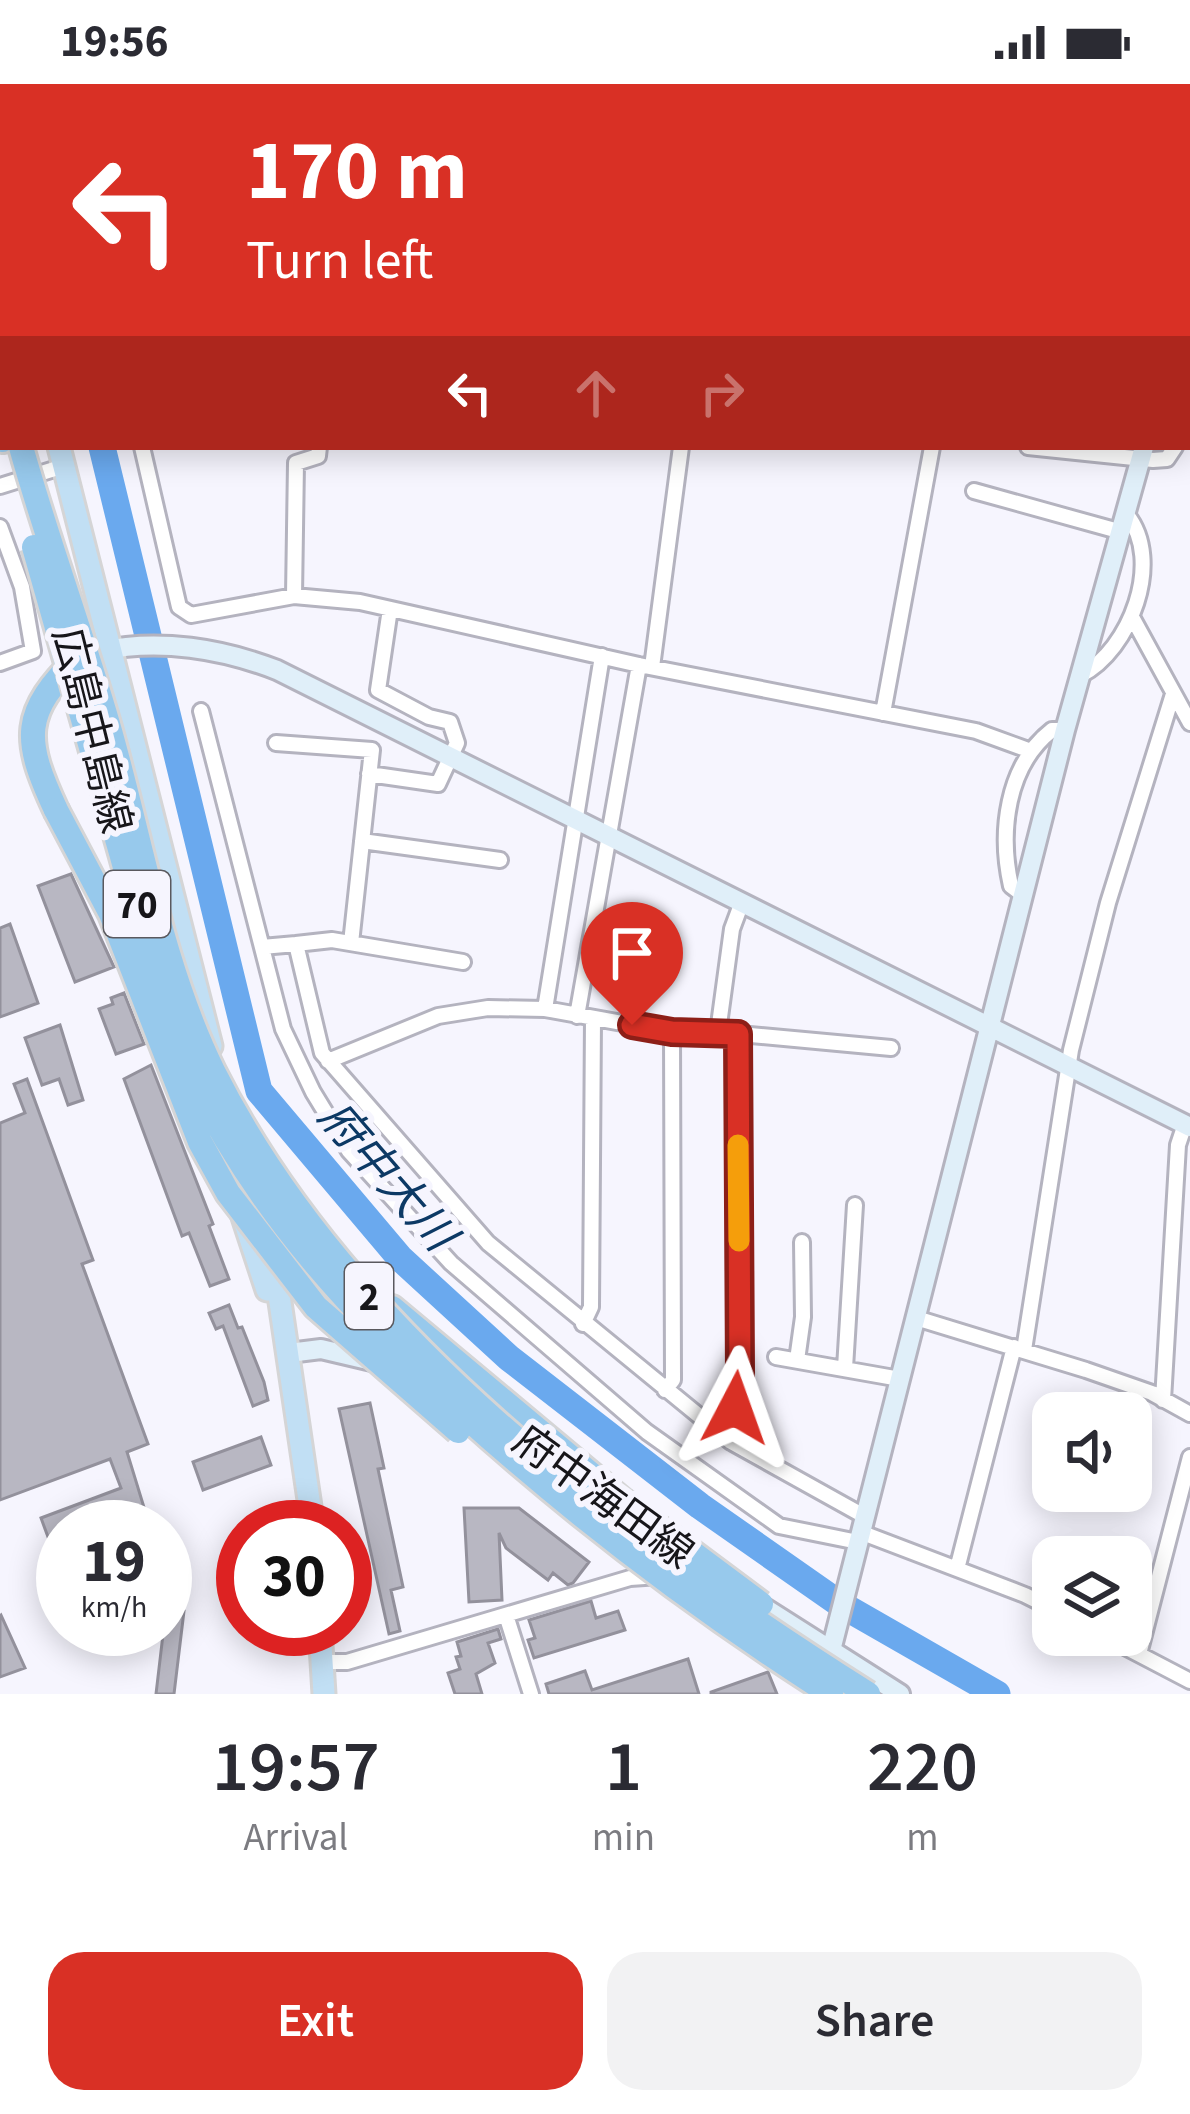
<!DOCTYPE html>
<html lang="en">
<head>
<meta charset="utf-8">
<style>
  :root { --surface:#fff; --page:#f2f2f3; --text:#2b2b33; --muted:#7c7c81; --accent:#d93025 }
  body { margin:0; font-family:"Source Sans 3","Noto Sans JP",sans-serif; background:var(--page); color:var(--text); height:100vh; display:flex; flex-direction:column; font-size:45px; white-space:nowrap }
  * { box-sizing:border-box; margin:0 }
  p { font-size:39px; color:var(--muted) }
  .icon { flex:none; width:66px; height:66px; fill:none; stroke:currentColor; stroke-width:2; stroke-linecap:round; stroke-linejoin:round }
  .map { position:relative; height:1610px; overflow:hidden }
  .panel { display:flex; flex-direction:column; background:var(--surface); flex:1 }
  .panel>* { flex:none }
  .banner { position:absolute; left:0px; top:0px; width:1191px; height:366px; box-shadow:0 6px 30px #0003; background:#d93025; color:#fff; overflow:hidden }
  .buttons { position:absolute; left:1032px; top:1308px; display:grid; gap:24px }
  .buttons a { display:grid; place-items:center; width:120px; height:120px; border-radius:24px; background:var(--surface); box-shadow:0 6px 30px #0003; font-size:60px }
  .speed { position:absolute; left:36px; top:1416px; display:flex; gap:24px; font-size:60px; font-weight:700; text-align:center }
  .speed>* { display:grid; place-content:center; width:156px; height:156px; border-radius:50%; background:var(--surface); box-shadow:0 6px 30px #0003; line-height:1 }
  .speed small { font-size:30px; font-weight:400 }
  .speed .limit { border:18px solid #d22; background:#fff; color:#111 }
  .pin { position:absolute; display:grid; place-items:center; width:102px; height:102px; color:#fff; margin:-123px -51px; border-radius:50% 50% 50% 0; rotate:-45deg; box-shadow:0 0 12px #0007 }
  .pin .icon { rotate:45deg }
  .me { position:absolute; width:132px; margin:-66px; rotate:4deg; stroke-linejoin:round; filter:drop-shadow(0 0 9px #0008) }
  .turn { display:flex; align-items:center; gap:42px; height:252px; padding:0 48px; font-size:54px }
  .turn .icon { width:156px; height:156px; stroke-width:2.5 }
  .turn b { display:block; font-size:84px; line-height:102px }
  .lanes { display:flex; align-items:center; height:114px; padding:0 48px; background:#0003; justify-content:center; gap:60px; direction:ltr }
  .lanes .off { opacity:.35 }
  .eta { display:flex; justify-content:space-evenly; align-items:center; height:204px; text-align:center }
  .eta b { font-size:72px; font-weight:600; line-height:84px }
  .primary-button { display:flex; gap:24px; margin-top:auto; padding:24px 48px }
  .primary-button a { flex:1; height:138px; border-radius:36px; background:var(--accent); color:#fff; font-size:48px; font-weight:600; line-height:138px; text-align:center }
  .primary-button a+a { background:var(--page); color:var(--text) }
  .status { display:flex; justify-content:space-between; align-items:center; height:84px; padding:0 60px; background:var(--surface); direction:ltr }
  .status svg { height:33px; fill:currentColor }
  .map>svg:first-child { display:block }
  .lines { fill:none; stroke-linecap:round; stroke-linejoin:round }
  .river { stroke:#6aa9ee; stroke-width:27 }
  .building { fill:#b8b7c2; stroke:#93919c; stroke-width:3 }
  .street-casing { stroke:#b4b3bf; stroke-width:20 }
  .secondary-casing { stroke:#b4b3bf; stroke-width:24 }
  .primary-casing { stroke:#d5d5d6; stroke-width:27 }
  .highway-casing { stroke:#d5d5d6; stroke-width:30 }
  .street { stroke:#fff; stroke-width:14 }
  .secondary { stroke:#e0eff9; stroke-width:18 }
  .primary { stroke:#c1dff4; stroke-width:21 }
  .highway { stroke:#97c9ec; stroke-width:24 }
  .highway-bridge-casing { stroke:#d5d5d6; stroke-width:30; stroke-linecap:butt }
  .highway-bridge { stroke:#97c9ec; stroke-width:24 }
  .route-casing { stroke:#8d1f18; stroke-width:30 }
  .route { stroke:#d93025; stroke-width:21 }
  .slow { stroke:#f59e0b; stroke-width:21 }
  .labels { text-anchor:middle; stroke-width:12; stroke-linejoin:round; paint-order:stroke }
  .shield { fill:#f6f5fe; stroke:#5a595e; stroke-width:3 }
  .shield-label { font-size:39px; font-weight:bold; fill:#17161a }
  .street-label { font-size:42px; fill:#17161a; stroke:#f6f5fe }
  .water-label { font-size:45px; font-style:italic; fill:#0c3965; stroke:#f6f5fe }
</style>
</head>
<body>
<div class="status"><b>19:56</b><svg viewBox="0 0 49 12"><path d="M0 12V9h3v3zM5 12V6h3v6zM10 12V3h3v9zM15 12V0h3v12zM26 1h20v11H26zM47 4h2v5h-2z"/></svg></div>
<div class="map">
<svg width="1190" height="1610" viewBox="0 0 1190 1610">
  <rect width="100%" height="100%" fill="#f6f5fe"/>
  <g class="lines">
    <!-- river -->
    <path class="river" d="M102,363L259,1007L400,1174L509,1274L700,1422L840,1520L997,1610"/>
  </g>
  <!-- building -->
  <path class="building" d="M71,790L114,883L75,898L38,802Z
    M10,840L38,919L0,933V844Z
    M124,909L144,960L116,970L99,925L113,920L111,914Z
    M60,941L83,1016L68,1021L59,995L42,1001L25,954Z
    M151,981L213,1140L209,1142L229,1195L210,1202L189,1149L182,1152L124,995Z
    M27,995L93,1176L82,1180L148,1360L127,1368L150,1443H63L62,1491L41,1434L121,1404L110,1375L0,1416V1039L25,1029L14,1000Z
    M229,1221L238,1244L242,1243L264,1298L268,1316L253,1322L223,1242L216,1245L209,1229Z
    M370,1319L384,1384L378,1385L403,1503L391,1506L400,1547L389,1550L339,1325Z
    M261,1353L271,1381L203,1406L193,1378Z
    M464,1424H519L589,1478L573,1499L568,1501L553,1489L548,1496L506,1464L499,1449L502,1516L469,1518Z
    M591,1517L596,1534L618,1527L625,1546L534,1574L528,1556L535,1554L529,1536Z
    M166,1525L184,1527L174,1610H156Z
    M1,1531L25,1584L0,1593V1532Z
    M498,1545L501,1555L488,1559L495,1579L476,1590L482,1610H455L448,1589L460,1585L456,1573L461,1572L457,1558Z
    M688,1575L699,1610H549L546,1600L585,1587L592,1606Z
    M768,1588L777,1610H711V1608Z"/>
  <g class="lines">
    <defs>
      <path id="street" d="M71,0V3
        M1056,0L1057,3
        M885,3L887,0
        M1188,345L1190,342
        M142,363L179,523L191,531L294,512L360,518L639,581L976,647L1031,667
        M1028,363L1153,376L1167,375L1175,363
        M0,402L64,382
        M974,407L1122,448
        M0,443L22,503L33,567L0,579
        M294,512L296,379L318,372L319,363
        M1132,533L1190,639
        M652,583L681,363
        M1081,591C1130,566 1164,477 1127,431
        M201,627L283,945L313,1008L349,1067L451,1179L647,1348L779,1442L858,1458
        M883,629L932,363
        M276,659L372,666L351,859
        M369,690L438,700L457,659L450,638L429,633L378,606L390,525
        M362,757L500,776
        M1023,811L1011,802C999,749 1006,682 1052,646H1065
        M296,860L332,856L463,878
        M262,863L296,860L322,969L488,1159L731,1358L864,1432
        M545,925L602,572
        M577,932L639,581
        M718,948L732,845L742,818
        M328,977L438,932L488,924L545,925L672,948H718L891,964
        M916,1234L1086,1286L1152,1309L1190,1330
        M583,1240L591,1223L593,935
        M1024,1266L1071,966L1108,819L1173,610
        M776,1273L900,1295
        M797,1276L803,1233L802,1158
        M845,1284L855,1121
        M665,1306L673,1296L672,948
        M1163,1316L1178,1061L1185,1040
        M731,1358L740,1290L738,950
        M860,1448L1025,1511L1053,1525
        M957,1485L1014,1263
        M506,1531L531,1610
        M1102,1551L1190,1597
        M1139,1570L1190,1373
        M322,1578H347L630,1494L659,1492"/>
      <path id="secondary" d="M667,0L672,3
        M1162,0V3
        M310,3L318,0
        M0,77H3
        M1188,228L1190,229
        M101,567C159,554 223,565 277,586L1190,1043
        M289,1269L321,1265L372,1277
        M749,1514L900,1610
        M824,1594L1065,646L1144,363"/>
      <path id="primary" d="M0,136L3,141
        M59,363L211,962
        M255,1107L275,1184L313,1443
        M243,1133L267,1206
        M320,1545L324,1610"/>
      <path id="highway" d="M33,3L35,0
        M0,122L3,102
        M0,273L3,288
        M0,345L3,356
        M56,726C23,655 21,629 79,573
        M392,1224L623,1417"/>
    </defs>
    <!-- street casing -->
    <use href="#street" class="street-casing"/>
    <!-- secondary casing -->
    <use href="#secondary" class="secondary-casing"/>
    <!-- primary casing -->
    <use href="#primary" class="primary-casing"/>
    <!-- highway casing -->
    <use href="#highway" class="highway-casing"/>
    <!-- street -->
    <use href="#street" class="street"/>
    <!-- secondary -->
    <use href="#secondary" class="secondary"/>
    <!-- primary -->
    <use href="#primary" class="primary"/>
    <!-- highway -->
    <use href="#highway" class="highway"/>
    <defs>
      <path id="highway-bridge" d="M21,363C47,456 81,547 108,640C141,754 160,879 213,987C345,1251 623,1455 868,1610
        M34,463C64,565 93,667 121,769C142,844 160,922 193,993C256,1126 355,1232 463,1330C578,1434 701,1527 831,1610
        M56,726L111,830L200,1058L228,1109L316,1223L458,1347
        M623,1417L761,1520"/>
    </defs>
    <!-- highway-bridge casing -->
    <use href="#highway-bridge" class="highway-bridge-casing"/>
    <!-- highway-bridge -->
    <use href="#highway-bridge" class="highway-bridge"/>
  </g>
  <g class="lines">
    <defs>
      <path id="route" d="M632,941L672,948L738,950L740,1290L735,1324"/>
    </defs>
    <!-- route casing -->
    <use href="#route" class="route-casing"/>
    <!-- route -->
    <use href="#route" class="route"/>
    <!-- slow -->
    <path class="slow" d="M738,1061L739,1157"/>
  </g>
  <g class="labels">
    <!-- shield labels -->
    <g class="shield">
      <rect x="104" y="787" width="66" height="66" rx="9"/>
      <rect x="345" y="1179" width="48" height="66" rx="9"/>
    </g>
    <g class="shield-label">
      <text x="137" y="834">70</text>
      <text x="369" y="1226">2</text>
    </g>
    <!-- street labels -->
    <g class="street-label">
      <text transform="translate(93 646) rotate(76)" y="15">広島中島線</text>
      <text transform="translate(604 1412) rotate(36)" y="15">府中海田線</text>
    </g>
    <!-- water labels -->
    <g class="water-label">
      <text transform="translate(388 1091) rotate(49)" y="16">府中大川</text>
    </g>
  </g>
</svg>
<div class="buttons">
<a><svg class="icon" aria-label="sound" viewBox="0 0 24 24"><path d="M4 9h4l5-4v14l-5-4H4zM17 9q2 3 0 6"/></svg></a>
<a><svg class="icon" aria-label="layers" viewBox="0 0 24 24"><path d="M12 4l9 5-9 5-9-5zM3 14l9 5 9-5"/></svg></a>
</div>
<div class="speed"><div>19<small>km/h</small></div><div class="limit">30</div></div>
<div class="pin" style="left:632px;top:941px;background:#d93025"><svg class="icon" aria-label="arrive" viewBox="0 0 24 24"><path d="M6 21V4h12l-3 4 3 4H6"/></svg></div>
<svg class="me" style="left:735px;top:1324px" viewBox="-20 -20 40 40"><path d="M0-17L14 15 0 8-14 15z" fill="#d93025" stroke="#fff" stroke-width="4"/></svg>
<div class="banner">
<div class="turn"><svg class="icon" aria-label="left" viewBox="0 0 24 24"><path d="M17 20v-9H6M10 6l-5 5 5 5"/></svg><div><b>170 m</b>Turn left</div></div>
<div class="lanes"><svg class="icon" aria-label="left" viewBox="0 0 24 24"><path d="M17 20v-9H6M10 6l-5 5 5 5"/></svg><svg class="icon off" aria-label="ahead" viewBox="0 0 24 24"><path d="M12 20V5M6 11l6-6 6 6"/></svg><svg class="icon off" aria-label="right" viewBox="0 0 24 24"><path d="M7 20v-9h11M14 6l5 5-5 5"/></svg></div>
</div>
</div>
<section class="panel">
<div class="eta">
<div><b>19:57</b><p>Arrival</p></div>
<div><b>1</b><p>min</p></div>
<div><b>220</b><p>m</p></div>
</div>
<div class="primary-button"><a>Exit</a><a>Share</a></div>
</section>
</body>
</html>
